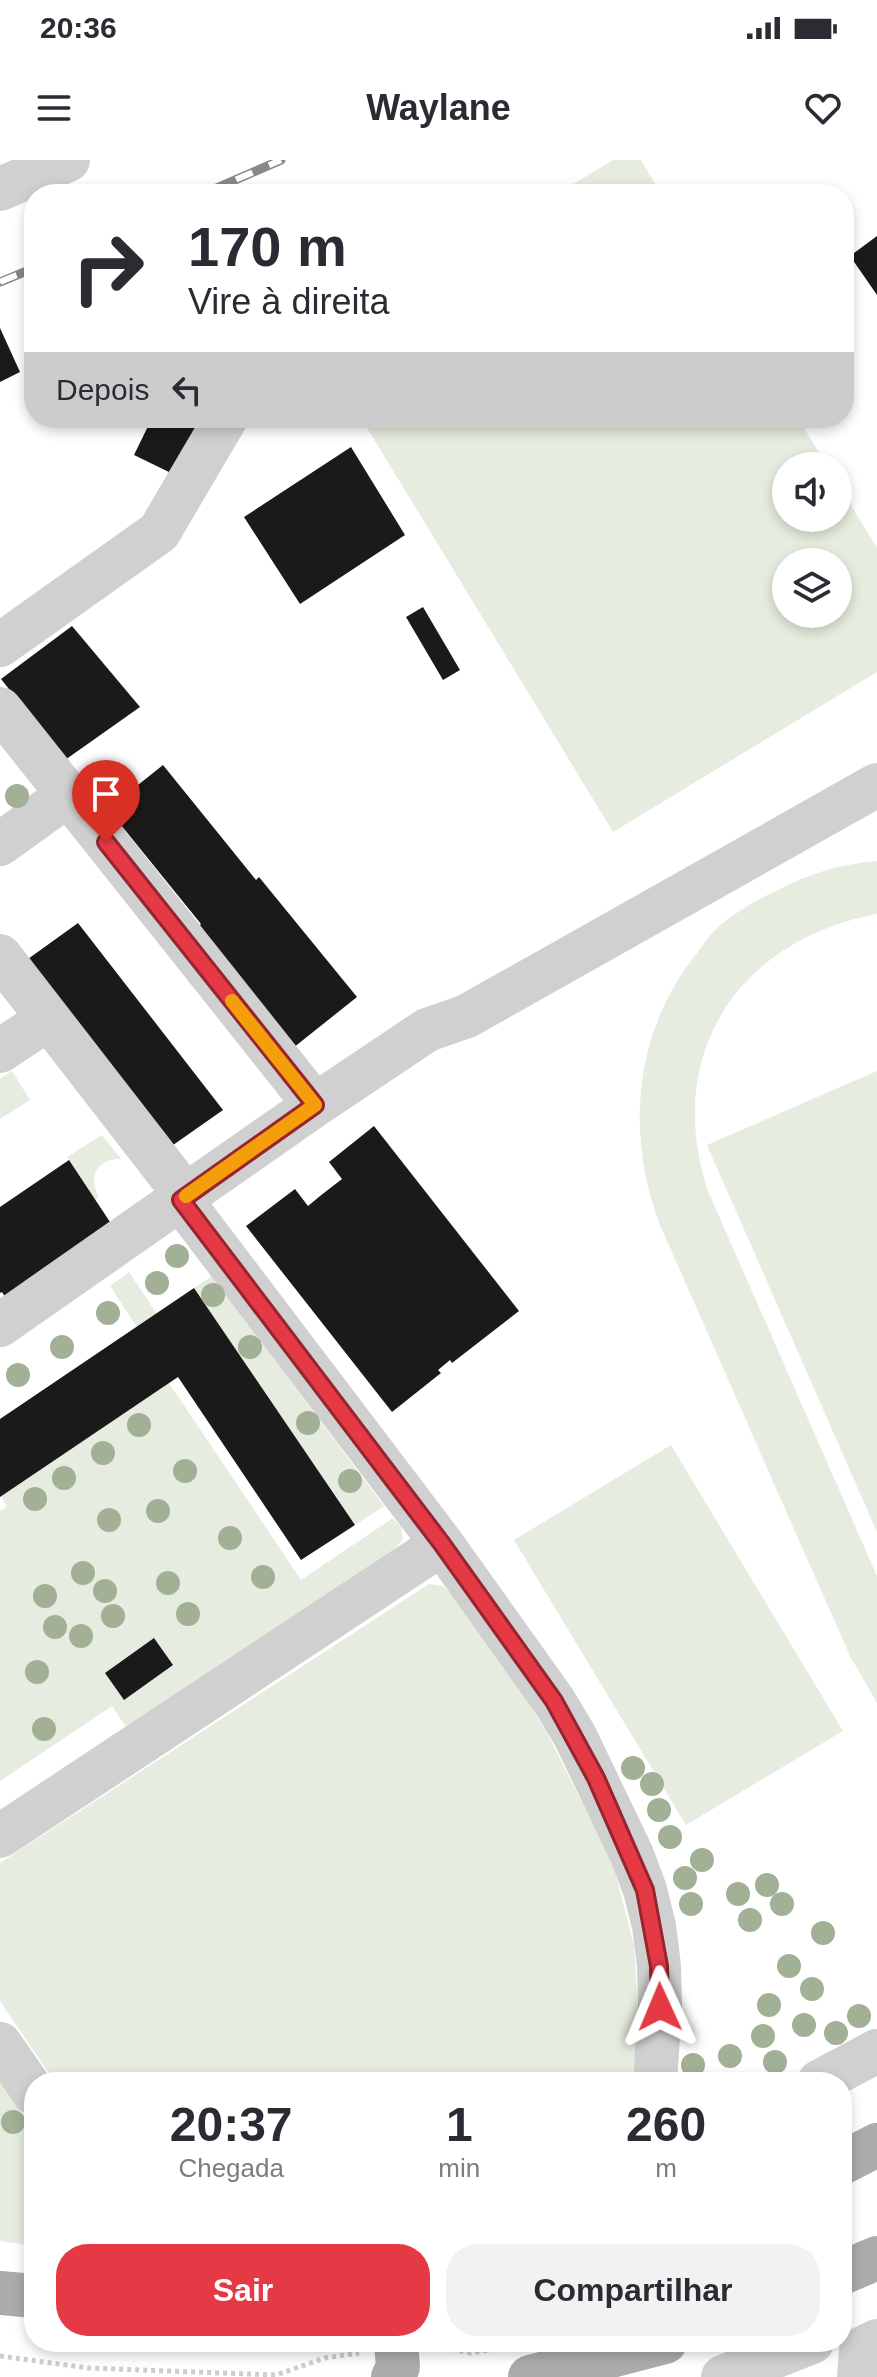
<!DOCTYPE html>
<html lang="pt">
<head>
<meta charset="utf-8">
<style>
  :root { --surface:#fff; --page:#f2f2f3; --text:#2b2b33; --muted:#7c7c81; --accent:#e63946 }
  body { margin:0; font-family:Helvetica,sans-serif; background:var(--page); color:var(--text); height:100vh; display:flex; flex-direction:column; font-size:30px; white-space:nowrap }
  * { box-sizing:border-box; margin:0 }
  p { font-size:26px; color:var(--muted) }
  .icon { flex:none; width:44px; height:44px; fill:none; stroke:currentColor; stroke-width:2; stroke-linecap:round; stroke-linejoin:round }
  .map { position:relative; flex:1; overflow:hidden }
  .side { position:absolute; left:24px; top:1912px; width:828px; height:280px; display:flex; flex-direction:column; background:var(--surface); border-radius:32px; box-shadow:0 4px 12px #0003 }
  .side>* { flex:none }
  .top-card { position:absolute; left:24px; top:24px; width:830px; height:244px; border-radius:32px; box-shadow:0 4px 12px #0003; background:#fff; color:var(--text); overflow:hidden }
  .controls { position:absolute; left:772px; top:292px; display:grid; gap:16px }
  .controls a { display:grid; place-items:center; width:80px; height:80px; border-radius:50%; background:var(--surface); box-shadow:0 4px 12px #0003; font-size:40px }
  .pin { position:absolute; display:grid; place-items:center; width:68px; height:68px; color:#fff; margin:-82px -34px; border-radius:50% 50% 50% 0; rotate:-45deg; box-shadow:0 0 8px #0007 }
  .pin .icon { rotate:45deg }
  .me { position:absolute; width:88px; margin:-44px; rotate:359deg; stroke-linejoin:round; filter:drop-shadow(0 0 6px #0008) }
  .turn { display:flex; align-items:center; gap:28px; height:168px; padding:0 32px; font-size:36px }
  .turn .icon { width:104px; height:104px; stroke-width:2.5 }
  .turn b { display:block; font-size:56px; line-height:68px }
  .then { display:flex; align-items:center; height:76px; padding:0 32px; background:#0003; gap:16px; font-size:30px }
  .eta { display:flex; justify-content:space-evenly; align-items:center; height:136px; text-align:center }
  .eta b { font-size:48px; font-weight:800; line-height:56px }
  .primary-button { display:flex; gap:16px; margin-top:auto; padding:16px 32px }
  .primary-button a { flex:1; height:92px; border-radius:32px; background:var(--accent); color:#fff; font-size:32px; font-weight:800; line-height:92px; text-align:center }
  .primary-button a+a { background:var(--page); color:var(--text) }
  .status { display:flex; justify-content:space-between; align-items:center; height:56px; padding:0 40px; background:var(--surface); direction:ltr }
  .status svg { height:22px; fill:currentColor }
  header { display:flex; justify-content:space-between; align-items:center; height:104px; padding:0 32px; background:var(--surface); font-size:36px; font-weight:800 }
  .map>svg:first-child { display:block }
  .green { fill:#e6ecdf; fill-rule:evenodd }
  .building { fill:#1a1a1a }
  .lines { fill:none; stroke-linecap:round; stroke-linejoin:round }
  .path { stroke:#cdcdcd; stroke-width:5; stroke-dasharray:4 4; stroke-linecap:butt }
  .minor { stroke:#d0d0d0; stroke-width:44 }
  .major { stroke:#ababab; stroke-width:44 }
  .rail-casing { stroke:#888; stroke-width:9 }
  .rail { stroke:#fff; stroke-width:6; stroke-dasharray:18; stroke-linecap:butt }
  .tree { fill:#a2b095 }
  .route-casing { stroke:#96252e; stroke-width:20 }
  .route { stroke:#e63946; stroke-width:14 }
  .slow { stroke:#f59e0b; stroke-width:14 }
</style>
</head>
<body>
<div class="status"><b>20:36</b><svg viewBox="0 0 49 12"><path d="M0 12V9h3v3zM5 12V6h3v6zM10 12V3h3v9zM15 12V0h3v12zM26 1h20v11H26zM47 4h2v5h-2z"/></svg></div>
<header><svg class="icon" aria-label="menu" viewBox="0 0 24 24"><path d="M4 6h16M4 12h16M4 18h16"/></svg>Waylane<svg class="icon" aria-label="heart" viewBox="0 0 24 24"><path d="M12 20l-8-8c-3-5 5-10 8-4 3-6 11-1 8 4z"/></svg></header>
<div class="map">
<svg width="877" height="2217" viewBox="0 0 877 2217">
  <rect width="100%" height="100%" fill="#fff"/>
  <!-- green -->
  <path class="green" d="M613,0H641L661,34H557Z
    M361,258H798L827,306H786V358H838V324L877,388V512L613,672ZM786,402H838V454H786Z
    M877,701V754C738,780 663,894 708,1031L877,1416V1543L850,1496L660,1065C625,973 634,871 697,793C703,785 709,776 716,769C734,753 756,740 778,730C810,713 841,704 877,701Z
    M12,911L30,940L0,959V919Z
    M877,911V1372L707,985Z
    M102,975L121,999C98,998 87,1017 99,1037L95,1040L67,997Z
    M129,1112L157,1154L137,1167L110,1126Z
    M212,1116L384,1346L355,1365L194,1128Z
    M169,1223L301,1420L393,1358L401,1367L403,1379L393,1391L126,1567L112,1546L0,1621V1351L7,1346L1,1336Z
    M671,1285L843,1571L686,1665L514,1380Z
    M429,1424L443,1426L450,1433L523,1534L547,1573L613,1704L634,1785L638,1853L635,1922H55L0,1841V1703Z
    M0,1922L34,1969V2086L0,2081Z"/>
  <!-- building -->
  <path class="building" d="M877,76V135L850,96Z
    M0,168L20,212L0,222Z
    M152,258H191L199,262L173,314L134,295Z
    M351,287L405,375L300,444L244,357Z
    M423,447L460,510L443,520L406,457Z
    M72,466L140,547L65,600L1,519Z
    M163,605L256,720L259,717L357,837L288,892L192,772L201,764L108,649Z
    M78,763L223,950L166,990L21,804Z
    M374,966L519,1151L452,1203L450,1200L438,1210L441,1213L392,1252L246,1066L295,1029L308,1046L320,1036L342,1019L329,1002Z
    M69,1000L112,1065L5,1137L2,1132L0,1133V1047Z
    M194,1128L355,1365L301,1400L178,1217L0,1337V1259Z
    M154,1478L173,1505L124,1540L105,1513Z"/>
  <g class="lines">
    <!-- path -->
    <path class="path" d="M151,2182H241
      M436,2186L471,2193L501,2188
      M0,2196L88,2208L276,2215L325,2198L359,2193"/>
    <!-- minor -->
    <path class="minor" d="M0,29L68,0
      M0,485L159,372L226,258
      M0,549L315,945
      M0,684L68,635
      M0,796L186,1036
      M0,891L48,859
      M181,1040L442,1384L554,1541L575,1576L632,1695L645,1730L654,1766L659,1806L660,1847L655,1922
      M0,1165L315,945L427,870L467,856L877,625
      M0,1676L442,1384
      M0,1884L34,1933
      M819,1922L877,1891
      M723,2217L812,2182
      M859,2217L861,2189L877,2181"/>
    <!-- major -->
    <path class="major" d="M842,2003L877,1985
      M842,2113L877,2098
      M0,2133L34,2136
      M393,2217L398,2207L396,2182
      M530,2217L665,2182"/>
    <defs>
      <path id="rail" d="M203,34L281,0
        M0,122L34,108"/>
    </defs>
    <!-- rail casing -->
    <use href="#rail" class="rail-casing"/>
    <!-- rail -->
    <use href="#rail" class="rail"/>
  </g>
  <!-- trees -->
  <g class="tree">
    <circle cx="17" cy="636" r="12"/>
    <circle cx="177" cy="1096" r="12"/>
    <circle cx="157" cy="1123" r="12"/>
    <circle cx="213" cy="1135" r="12"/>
    <circle cx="108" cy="1153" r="12"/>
    <circle cx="62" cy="1187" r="12"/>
    <circle cx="250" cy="1187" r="12"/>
    <circle cx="18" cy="1215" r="12"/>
    <circle cx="308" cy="1263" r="12"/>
    <circle cx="139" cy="1265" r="12"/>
    <circle cx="103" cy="1293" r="12"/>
    <circle cx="185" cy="1311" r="12"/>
    <circle cx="64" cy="1318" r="12"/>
    <circle cx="350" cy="1321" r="12"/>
    <circle cx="35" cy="1339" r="12"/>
    <circle cx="158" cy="1351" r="12"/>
    <circle cx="109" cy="1360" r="12"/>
    <circle cx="230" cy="1378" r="12"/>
    <circle cx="83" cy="1413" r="12"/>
    <circle cx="263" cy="1417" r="12"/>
    <circle cx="168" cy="1423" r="12"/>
    <circle cx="105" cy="1431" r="12"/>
    <circle cx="45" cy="1436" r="12"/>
    <circle cx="188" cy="1454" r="12"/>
    <circle cx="113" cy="1456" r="12"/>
    <circle cx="55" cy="1467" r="12"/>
    <circle cx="81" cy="1476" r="12"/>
    <circle cx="37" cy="1512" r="12"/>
    <circle cx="44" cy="1569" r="12"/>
    <circle cx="633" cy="1608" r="12"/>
    <circle cx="652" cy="1624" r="12"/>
    <circle cx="659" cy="1650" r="12"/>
    <circle cx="670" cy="1677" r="12"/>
    <circle cx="702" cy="1700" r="12"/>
    <circle cx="685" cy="1718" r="12"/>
    <circle cx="767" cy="1725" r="12"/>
    <circle cx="738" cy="1734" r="12"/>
    <circle cx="691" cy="1744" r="12"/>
    <circle cx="782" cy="1744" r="12"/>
    <circle cx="750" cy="1760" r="12"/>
    <circle cx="823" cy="1773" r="12"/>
    <circle cx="789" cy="1806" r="12"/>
    <circle cx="812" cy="1829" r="12"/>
    <circle cx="769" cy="1845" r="12"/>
    <circle cx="859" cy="1856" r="12"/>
    <circle cx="804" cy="1865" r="12"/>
    <circle cx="836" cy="1873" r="12"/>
    <circle cx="763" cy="1876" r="12"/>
    <circle cx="730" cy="1896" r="12"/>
    <circle cx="775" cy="1902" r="12"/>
    <circle cx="693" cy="1905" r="12"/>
    <circle cx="13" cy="1962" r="12"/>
  </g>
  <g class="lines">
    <defs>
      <path id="route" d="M106,682L315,945L181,1040L442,1384L554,1541L596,1618L645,1730L659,1806L660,1847"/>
    </defs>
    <!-- route casing -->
    <use href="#route" class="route-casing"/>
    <!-- route -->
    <use href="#route" class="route"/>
    <!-- slow -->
    <path class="slow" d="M186,1036L315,945L232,841"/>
  </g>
</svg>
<div class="controls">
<a><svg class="icon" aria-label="sound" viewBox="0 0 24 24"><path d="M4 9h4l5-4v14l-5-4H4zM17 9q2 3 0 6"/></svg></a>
<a><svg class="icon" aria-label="layers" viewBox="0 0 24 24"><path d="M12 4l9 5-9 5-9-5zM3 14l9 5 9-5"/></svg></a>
</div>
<div class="pin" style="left:106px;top:682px;background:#d93025"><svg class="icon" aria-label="arrive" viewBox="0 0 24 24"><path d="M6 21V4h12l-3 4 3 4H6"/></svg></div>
<svg class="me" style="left:660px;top:1847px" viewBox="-20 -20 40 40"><path d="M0-17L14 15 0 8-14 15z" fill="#e63946" stroke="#fff" stroke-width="4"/></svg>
<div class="top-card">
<div class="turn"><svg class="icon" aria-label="right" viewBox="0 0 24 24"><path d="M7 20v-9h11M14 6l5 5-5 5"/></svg><div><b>170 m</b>Vire à direita</div></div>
<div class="then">Depois<svg class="icon" aria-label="left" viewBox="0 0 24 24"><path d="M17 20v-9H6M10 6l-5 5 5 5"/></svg></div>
</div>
<section class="side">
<div class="eta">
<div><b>20:37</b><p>Chegada</p></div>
<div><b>1</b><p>min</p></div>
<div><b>260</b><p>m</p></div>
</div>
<div class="primary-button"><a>Sair</a><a>Compartilhar</a></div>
</section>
</div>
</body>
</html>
